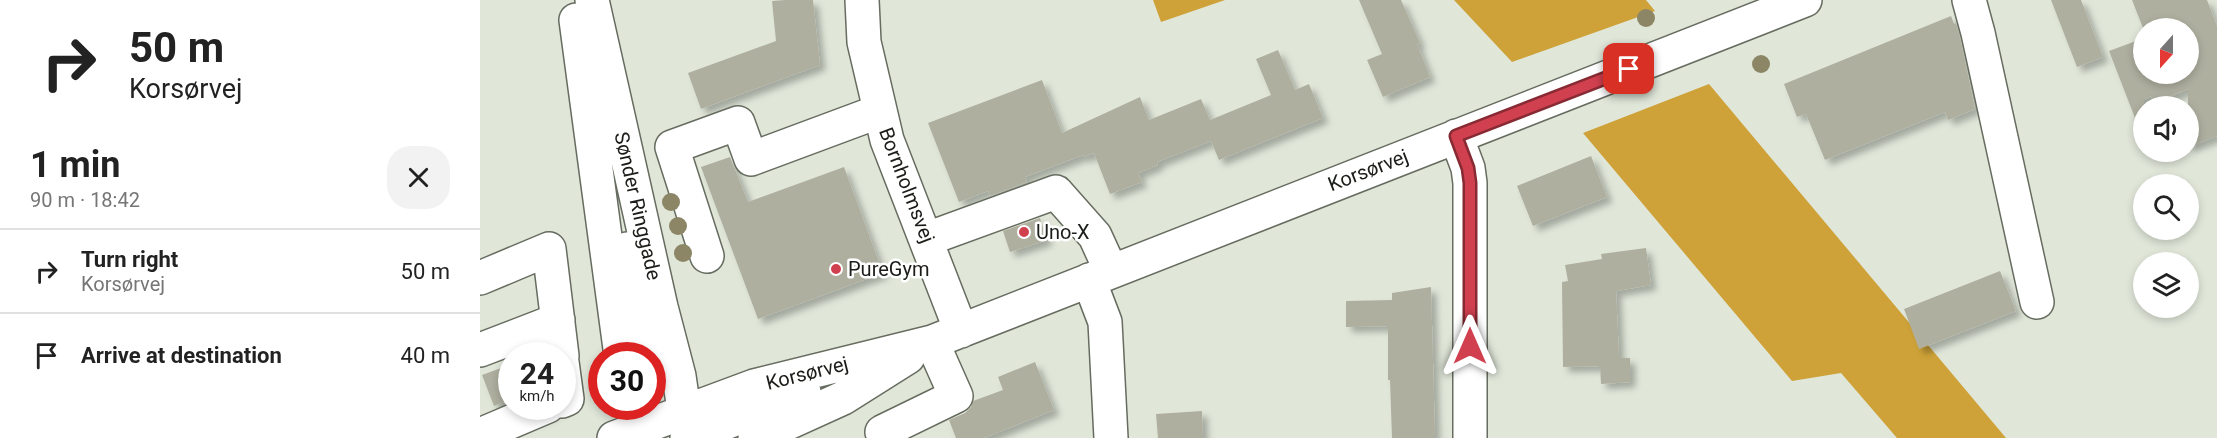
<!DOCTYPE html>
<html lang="en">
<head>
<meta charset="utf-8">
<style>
  :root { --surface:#fff; --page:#f2f2f2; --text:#222; --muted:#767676; --line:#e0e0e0 }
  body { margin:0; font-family:Roboto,sans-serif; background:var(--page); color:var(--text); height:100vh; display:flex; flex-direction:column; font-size:22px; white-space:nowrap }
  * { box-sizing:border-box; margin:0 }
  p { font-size:20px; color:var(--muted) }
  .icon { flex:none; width:33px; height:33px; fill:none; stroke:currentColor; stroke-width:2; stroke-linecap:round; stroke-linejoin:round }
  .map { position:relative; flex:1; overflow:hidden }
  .sheet { display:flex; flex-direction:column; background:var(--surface); width:480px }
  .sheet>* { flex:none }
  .guide { background:#fff; color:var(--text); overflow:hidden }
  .needle { width:39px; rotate:201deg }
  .tools { position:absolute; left:1653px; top:18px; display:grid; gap:12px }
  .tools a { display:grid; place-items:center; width:66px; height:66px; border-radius:50%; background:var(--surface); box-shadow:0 3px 9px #0003; font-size:30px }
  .speed { position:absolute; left:18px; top:342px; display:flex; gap:12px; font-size:30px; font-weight:700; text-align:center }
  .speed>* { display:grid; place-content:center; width:78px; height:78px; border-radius:50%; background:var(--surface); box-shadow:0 3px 9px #0003; line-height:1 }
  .speed small { font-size:15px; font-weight:400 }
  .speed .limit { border:9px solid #d22; background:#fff; color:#111 }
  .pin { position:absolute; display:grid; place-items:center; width:51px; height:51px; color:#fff; margin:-26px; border-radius:12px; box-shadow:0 3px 9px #0006 }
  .me { position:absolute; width:66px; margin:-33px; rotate:0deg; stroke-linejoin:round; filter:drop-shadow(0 0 4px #0008) }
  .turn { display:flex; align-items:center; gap:21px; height:126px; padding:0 30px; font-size:27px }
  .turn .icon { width:78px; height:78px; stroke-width:2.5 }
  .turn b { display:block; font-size:42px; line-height:51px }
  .round { display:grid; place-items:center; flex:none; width:63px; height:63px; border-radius:24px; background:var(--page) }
  .head { display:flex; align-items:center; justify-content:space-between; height:102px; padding:0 30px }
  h1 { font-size:36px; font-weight:700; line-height:45px }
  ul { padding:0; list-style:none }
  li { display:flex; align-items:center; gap:18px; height:84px; padding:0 30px; border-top:2px solid var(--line) }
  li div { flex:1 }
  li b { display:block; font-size:22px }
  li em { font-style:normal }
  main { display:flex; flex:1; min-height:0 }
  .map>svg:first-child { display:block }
  .forest { fill:#cea239 }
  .building { fill:#afafa0; filter:url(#shadow) }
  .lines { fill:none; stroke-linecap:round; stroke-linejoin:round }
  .minor-casing { stroke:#666c5f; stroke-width:36 }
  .minor { stroke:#fff; stroke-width:33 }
  .tree { fill:#8c8667 }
  .route-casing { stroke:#872a33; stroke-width:15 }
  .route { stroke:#d0404f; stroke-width:10 }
  .poi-dot { fill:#d0404f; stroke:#fff; stroke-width:2 }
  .labels { text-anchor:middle; stroke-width:5; stroke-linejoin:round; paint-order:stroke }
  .street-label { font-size:20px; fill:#1b1d18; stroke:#fff }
  .poi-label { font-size:20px; fill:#1b1d18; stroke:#fff; text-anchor:start }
</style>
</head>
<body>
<main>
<section class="sheet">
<div class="guide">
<div class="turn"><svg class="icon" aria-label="right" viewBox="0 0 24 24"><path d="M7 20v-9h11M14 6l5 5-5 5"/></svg><div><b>50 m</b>Korsørvej</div></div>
</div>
<div class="head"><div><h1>1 min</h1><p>90 m · 18:42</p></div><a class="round"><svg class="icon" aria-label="close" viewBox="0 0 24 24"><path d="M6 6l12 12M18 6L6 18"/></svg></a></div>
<ul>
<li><svg class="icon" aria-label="right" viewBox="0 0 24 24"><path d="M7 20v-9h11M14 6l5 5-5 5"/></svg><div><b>Turn right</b><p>Korsørvej</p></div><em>50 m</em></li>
<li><svg class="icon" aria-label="arrive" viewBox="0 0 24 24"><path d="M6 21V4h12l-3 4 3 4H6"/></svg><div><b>Arrive at destination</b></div><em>40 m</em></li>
</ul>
</section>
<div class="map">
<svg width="1737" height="438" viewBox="0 0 1737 438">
  <defs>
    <filter id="shadow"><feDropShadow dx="5.5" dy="5.5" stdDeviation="3" flood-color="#0004"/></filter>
  </defs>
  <rect width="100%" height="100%" fill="#e0e7d9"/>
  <!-- forest -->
  <path class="forest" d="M673,0H745L681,22Z
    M974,0H1166L1175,11L1032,62Z
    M1229,84L1526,438H1417L1361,373L1312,381L1103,133Z"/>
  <!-- building -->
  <path class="building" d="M305,0H333L340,65L221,109L208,73L296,41L292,1Z
    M879,0H921L940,43L937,44L950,77L903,97L887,60L902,54Z
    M1571,0H1601L1623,57L1597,67Z
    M1652,0H1727L1737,26V136L1708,147V89L1674,103L1671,96L1664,99V136H1662L1629,51L1664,38V74H1708V28H1663Z
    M1471,16L1474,24L1476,23L1480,37L1495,109L1468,120L1465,112L1345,160L1326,114L1317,117L1304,84Z
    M798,50L815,90L829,84L843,118L739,160L731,141L677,162L678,165L658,173L662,182L630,194L614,153L604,157L603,155L545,177L547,182L510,196L508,191L479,202L448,123L562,80L582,133L660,97L669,120L721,99L730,120L791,95L776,59Z
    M1111,156L1127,197L1053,226L1037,186Z
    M250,157L268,202L364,167L403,273L278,319L221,167Z
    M560,218L567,240L530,252L523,231Z
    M1166,248L1171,285L1136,291L1139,358H1150V382L1121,384L1120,366L1083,367L1082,282L1088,281L1085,265L1122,259L1121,254Z
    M1520,271L1536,311L1439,349L1424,309Z
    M951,287L955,438H912L910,380H908V326L866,327V301L912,300V293Z
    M555,362L574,410L504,438H476L469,420L485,413L491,407L493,401L523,390L518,377Z
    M32,364V399L14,406L2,375Z
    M722,411L723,438H678L676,414Z"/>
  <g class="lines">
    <defs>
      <path id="minor" d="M112,0L181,307L199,376L208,438
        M382,0L384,42L407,140L481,331
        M1489,0L1498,33L1557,302
        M96,20L141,356
        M976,136L988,168L990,183V438
        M447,239L576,192L615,236L631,271
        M147,249L165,356
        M227,256L192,147L258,123L271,159L400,111
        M0,278L69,249L82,356
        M609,280L625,322L631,438
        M0,350L78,320
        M82,362L87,399L82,401
        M0,435L68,406
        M134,438L274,386L452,342L1325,0
        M207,438L324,392
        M275,438L363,398L428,357
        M405,438L402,432L476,396L452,342"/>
    </defs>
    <!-- minor casing -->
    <use href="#minor" class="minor-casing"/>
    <!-- minor -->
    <use href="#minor" class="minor"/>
  </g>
  <!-- trees -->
  <g class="tree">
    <circle cx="1166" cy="18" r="9"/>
    <circle cx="1281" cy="64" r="9"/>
    <circle cx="191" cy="202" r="9"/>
    <circle cx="198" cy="226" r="9"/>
    <circle cx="203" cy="253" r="9"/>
  </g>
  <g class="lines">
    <defs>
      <path id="route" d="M990,346V183L988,168L976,136L1149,69"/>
    </defs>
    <!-- route casing -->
    <use href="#route" class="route-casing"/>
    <!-- route -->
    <use href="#route" class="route"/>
  </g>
  <!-- markers -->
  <g class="poi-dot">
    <circle cx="544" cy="232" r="6"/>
    <circle cx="356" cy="269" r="6"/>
  </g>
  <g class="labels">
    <!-- street labels -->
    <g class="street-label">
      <text transform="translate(888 170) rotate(-21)" y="7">Korsørvej</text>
      <text transform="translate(427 185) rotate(69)" y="7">Bornholmsvej</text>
      <text transform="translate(158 206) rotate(77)" y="7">Sønder Ringgade</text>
      <text transform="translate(327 373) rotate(-14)" y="7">Korsørvej</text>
    </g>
    <!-- poi labels -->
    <g class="poi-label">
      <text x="556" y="239">Uno-X</text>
      <text x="368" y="276">PureGym</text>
    </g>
  </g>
</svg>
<div class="tools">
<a><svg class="needle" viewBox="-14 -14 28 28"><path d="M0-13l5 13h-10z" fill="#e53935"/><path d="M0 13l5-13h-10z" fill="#767676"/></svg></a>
<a><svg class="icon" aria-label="sound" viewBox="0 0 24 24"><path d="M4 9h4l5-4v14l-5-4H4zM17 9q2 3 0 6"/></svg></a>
<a><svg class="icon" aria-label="search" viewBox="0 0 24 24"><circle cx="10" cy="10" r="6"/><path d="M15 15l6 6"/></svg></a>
<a><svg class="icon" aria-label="layers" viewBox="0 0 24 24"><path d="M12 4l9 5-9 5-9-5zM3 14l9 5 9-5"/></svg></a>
</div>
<div class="speed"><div>24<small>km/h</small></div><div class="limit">30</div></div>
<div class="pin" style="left:1149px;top:69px;background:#d93025"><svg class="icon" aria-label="arrive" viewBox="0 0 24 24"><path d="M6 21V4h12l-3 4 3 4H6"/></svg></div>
<svg class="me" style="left:990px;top:346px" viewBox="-20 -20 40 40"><path d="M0-17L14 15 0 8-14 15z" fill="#d0404f" stroke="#fff" stroke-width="4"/></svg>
</div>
</main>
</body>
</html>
